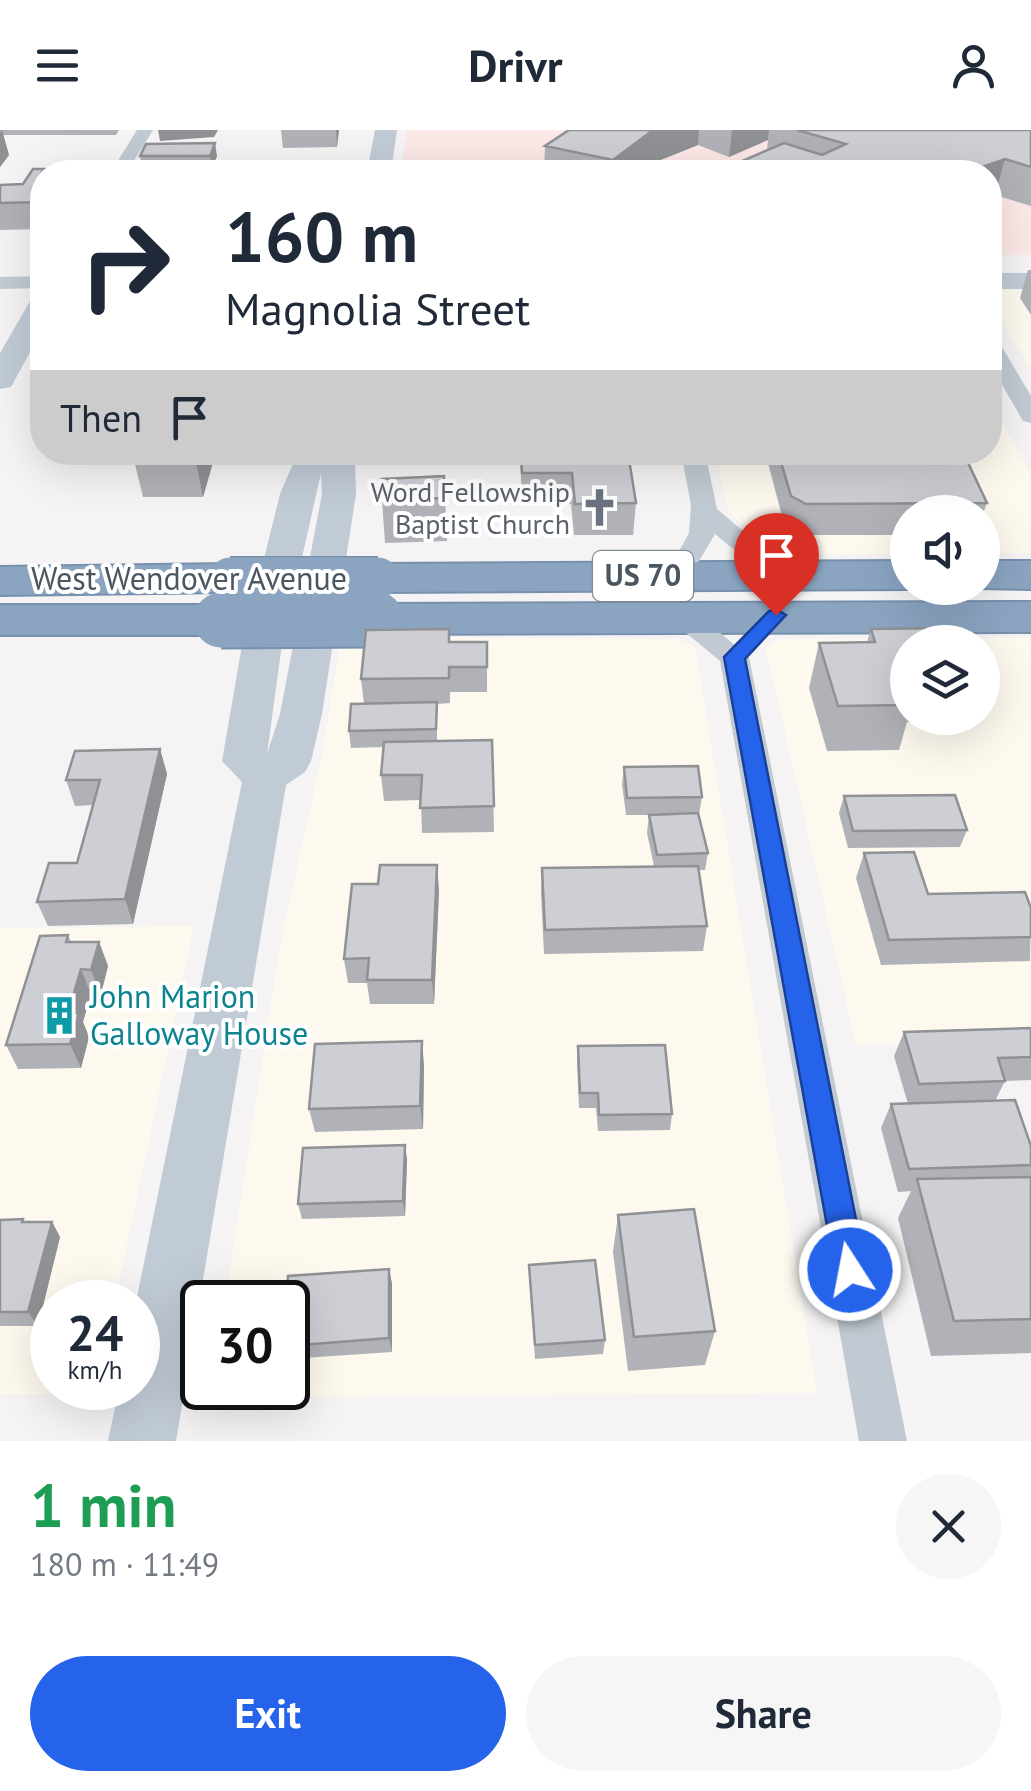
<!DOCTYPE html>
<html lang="en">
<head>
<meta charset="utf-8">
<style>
  :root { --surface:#fff; --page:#f6f6f7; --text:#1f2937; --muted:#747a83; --accent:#2563eb }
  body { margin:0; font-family:"PT Sans",sans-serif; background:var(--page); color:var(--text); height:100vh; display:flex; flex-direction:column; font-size:38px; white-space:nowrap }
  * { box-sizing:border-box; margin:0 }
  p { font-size:32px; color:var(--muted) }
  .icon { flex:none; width:55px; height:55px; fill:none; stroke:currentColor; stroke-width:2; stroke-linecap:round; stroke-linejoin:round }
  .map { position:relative; height:1311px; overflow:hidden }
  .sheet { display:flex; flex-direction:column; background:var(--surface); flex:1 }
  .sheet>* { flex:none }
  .top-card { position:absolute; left:30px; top:30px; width:972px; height:305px; border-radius:40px; box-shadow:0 10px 40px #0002; background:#fff; color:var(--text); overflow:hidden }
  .buttons { position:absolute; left:890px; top:365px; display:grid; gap:20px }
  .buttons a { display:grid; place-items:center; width:110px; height:110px; border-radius:50%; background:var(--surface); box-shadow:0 10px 40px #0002; font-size:50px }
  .speed { position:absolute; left:30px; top:1150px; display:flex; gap:20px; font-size:50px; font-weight:700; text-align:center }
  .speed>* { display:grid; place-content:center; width:130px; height:130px; border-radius:50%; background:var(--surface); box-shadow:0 10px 40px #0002; line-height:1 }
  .speed small { font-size:25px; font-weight:400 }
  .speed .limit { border:5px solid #111; border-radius:15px; background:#fff; color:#111 }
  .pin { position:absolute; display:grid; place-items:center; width:85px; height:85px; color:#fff; margin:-102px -42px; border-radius:50% 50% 50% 0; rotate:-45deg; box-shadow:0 0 10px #0007 }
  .pin .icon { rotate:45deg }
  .me { position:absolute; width:110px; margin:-55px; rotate:349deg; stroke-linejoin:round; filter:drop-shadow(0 0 8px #0008) }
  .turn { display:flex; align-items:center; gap:35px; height:210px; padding:0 30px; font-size:45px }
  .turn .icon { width:130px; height:130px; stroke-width:2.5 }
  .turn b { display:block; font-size:70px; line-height:85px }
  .then { display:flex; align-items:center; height:95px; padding:0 30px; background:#0003; gap:20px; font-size:38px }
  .round { display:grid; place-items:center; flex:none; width:105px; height:105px; border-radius:52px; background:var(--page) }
  .summary { display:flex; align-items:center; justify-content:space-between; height:170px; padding:0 30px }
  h1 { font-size:60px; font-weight:800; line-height:75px; color:#1e9e55 }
  .action { display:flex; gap:20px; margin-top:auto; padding:20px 30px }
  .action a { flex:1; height:115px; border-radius:60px; background:var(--accent); color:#fff; font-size:40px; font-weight:800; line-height:115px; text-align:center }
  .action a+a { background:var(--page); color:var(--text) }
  header { display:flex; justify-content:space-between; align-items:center; height:130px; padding:0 30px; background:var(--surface); font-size:45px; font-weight:800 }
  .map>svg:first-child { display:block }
  .commercial { fill:#fdf9ef; fill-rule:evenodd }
  .medical { fill:#fce8e6 }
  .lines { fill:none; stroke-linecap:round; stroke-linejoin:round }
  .highway-casing { stroke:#7690ad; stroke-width:4 }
  .street { fill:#c1cad2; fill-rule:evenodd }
  .secondary { fill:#c1cbd6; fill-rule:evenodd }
  .highway { fill:#8ba5c1; fill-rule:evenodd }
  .highway-bridge-far1-casing { stroke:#7690ad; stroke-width:44; stroke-linecap:butt }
  .highway-bridge-casing { stroke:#7690ad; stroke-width:59; stroke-linecap:butt }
  .highway-bridge-far1 { stroke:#8ba5c1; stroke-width:41 }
  .highway-bridge { stroke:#8ba5c1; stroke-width:55 }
  .wall { fill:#b0b2b7 }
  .shaded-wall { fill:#909195 }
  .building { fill:#cdcfd5; stroke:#909195; stroke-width:2.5 }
  .route { fill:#2563eb; stroke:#184099; stroke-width:2.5 }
  .labels { text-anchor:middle; stroke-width:8; stroke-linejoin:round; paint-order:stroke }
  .far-worship-label { font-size:28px; fill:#5b616d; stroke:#fff; text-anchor:end }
  .shield { fill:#fff; stroke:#808990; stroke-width:2.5 }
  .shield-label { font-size:30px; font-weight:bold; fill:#4a5661 }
  .street-label { font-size:32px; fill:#4a5661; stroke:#fff }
  .culture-label { font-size:32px; fill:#0d838f; stroke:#fff; text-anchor:start }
</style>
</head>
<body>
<header><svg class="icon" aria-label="menu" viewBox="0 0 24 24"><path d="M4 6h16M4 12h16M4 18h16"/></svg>Drivr<svg class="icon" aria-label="person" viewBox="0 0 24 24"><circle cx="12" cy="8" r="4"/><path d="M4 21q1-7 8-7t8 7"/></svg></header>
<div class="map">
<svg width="1031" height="1311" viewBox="0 0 1031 1311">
  <rect width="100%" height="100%" fill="#f5f3f3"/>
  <!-- commercial -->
  <path class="commercial" d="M990,160H1031V240L990,171Z
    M990,270L1031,346V423L983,424L982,382H908L907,424L788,425L754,410L728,381L716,323L990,322Z
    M341,507L679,509L695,517L817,1263L211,1268L213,1258H288V1172H225L280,816L323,621Z
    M1031,508V912L856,914L766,518L782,509ZM908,512H982V588H908Z
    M194,796L115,1172H52V1258H97L96,1264H0V798Z"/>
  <!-- medical -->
  <path class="medical" d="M407,0H1031V125H990V42H401Z"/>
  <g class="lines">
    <defs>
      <path id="highway" d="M908,431V458H914L908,459L378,462L362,458L355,448L362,438L378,434Z
        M982,431H1031V459L976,458H982Z
        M230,434L246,438L253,448L246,458L230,462L0,465V437Z
        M1031,472V502L376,504L359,500L352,489L359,478L376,474Z
        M0,475H221L238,479L245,490L238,501L221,505H0Z"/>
    </defs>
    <!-- highway casing -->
    <use href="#highway" class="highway-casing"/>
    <!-- street -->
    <path class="street" d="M137,0H153L127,42H111Z
      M42,146V158L0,159V147Z
      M990,209L998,210L1031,266V293L1023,291L990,234Z
      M681,322H705L717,379L750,407L809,439L813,445L809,451C784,457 734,421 715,404L696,436L682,452H662L658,446L677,425L689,403L691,375Z
      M683,477L693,480L749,527L907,1311H859L720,531L673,492L669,486L673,480Z"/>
    <!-- secondary -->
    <path class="secondary" d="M375,0H397L391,42H367Z
      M990,143H1031V159H990Z
      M42,165V200L11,257L0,259V223L32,168Z
      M298,322H350L355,332L356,364L322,584L311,631L305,642L286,655L176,1311H108L119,1258H138L136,1172L242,652L222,631L241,521L280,364ZM321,343L322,364L280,584L267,624L281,521Z"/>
    <!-- highway -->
    <use href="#highway" class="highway"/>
    <defs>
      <path id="highway-bridge-far1" d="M230,448H378"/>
      <path id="highway-bridge" d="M221,490L376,489"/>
    </defs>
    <!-- highway-bridge-far1 casing -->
    <use href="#highway-bridge-far1" class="highway-bridge-far1-casing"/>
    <!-- highway-bridge casing -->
    <use href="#highway-bridge" class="highway-bridge-casing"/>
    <!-- highway-bridge-far1 -->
    <use href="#highway-bridge-far1" class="highway-bridge-far1"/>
    <!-- highway-bridge -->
    <use href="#highway-bridge" class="highway-bridge"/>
  </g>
  <!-- wall -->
  <path class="wall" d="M0,0H119L116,5H3L9,25L0,37Z
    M281,0H339L337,17L283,18Z
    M569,0H1031V76L995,65L990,67V42H741L742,31L767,21L768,10L729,27L698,15L653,33L641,42H544L545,16Z
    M140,26H217L212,39L143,40Z
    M42,42V99L0,100V55L23,54Z
    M1028,140H1031V185L1020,168Z
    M132,322H216L203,367H143Z
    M520,322H574L636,373L633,405H574L571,374L522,375Z
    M765,322H963L987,373L982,386V382H908V405H800L785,397Z
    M444,346L447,411L385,413L382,370Z
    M871,499L908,512V588H953L952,591L907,592L899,620L827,621L809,558L819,513L867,512Z
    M450,512H487V562H450V573L437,574V611L492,610L494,702L422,703L421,670L384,671L381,645L384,617L351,618L349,601L364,574L361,549Z
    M160,619L167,644L133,794L48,796L37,772L77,733L93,675L75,676L66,650Z
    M624,637L702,667L699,684L708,723L705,740H698L707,796L703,821L544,824L541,763L542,738L654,736L647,703L649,685H664H626L622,654Z
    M844,666L967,700L960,717L848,718L839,683Z
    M864,723L928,764L1031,778L1030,831L881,835L856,748Z
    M439,760L434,874H370L367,853H348L344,829Z
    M68,805L71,812H99L108,836L101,864H91L83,892L89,907L81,938L18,939L6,915Z
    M1031,898V950L1005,951L995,971L1031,1035V1223L931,1226L898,1088L911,1061L898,1062L881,998L891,974H908L894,926L904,902Z
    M578,916L672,984L670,1000L598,1001L596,978H579L577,932Z
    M424,935L423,999L315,1002L309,979Z
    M405,1015L407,1030L405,1086L302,1089L298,1074Z
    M618,1085L715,1201L705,1235L628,1241L613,1122Z
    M0,1090L25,1092H52L60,1107L38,1196H0Z
    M529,1135L605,1210L603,1224L535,1229Z
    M392,1153V1222L288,1229V1172Z"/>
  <!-- shaded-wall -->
  <path class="shaded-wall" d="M2,0L9,25L0,37V2Z
    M158,0H218L214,7L160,11Z
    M336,0H339L337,17Z
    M653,0H699L698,15L653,33L641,42H612L613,30Z
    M732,0H769L768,10L729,27Z
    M215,13L217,26L212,39L210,26Z
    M1005,29L995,65L990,67V42H968Z
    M940,34L938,42H923Z
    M194,322H216L203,367Z
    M160,619L167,644L133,794L125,769Z
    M437,735L439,760L434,874L432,850Z
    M99,812L108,836L101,864L91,840Z
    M81,839L91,864L83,892L89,907L81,938L70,914L68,883Z
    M422,911L424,935L423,999L420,976Z
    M405,1015L407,1030L405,1086L403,1071Z
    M52,1092L60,1107L38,1196L28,1182Z
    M389,1139L392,1153V1222L389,1208Z"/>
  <!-- building -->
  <path class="building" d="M569,0H653L613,30L545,16Z
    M797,0H1031V37L1005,29L968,42L940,34L923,42H776L742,31L784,13L822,25L846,14Z
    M215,13L210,26H140L146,14Z
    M33,39H79L77,42H42V72L0,73V55L23,54Z
    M521,322L628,323L636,373L575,374L572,343H522Z
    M778,322H963L987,373L806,374L791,366Z
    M444,346L445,368L382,370V349Z
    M947,498L953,512H908V548H903L908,561V575L838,576L819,513L875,512L871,499Z
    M449,499V512H487V537H449V548L361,549L366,500Z
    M437,572L436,599L349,601L351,574Z
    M492,610L494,676L420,678L422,645H381L384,612Z
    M160,619L125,769L37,772L49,733H77L100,650H66L75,621Z
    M698,636L702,667L627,668L624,637Z
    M955,665L967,700L853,701L844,666Z
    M698,683L708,723L657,725L649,685Z
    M914,722L928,764L1025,762L1031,778V807L889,810L864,723Z
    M380,735H437L432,850H367L369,828L344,829L352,754H378Z
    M698,736L707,796L545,800L542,738Z
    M68,805L66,812H99L91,840L81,839L68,883H79L70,914L6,915L40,806Z
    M1031,898V927L998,928L1005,951L919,954L904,902Z
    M422,911L420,976L309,979L315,914Z
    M665,915L672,984L599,985L598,963H580L578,916Z
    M1015,970L1031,1016V1035L909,1039L891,974Z
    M405,1015L403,1071L298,1074L303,1018Z
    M1031,1047V1189L954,1191L917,1049Z
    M694,1079L715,1201L634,1207L618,1085Z
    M23,1089L22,1092H52L28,1182H0V1090Z
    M595,1130L605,1210L535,1215L529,1135Z
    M389,1139V1208L288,1216V1172H286L288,1146Z"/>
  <!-- route -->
  <path class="route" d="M776,479L786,485L745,529L866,1140L862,1151L850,1155L839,1151L835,1140L724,527L769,481Z"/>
  <!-- icons -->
  <defs>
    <symbol id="church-bare" viewBox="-9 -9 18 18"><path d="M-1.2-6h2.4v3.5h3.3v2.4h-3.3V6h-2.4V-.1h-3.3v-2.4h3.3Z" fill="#6b7280" stroke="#fff" stroke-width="2.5" paint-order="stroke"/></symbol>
    <symbol id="building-bare" viewBox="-9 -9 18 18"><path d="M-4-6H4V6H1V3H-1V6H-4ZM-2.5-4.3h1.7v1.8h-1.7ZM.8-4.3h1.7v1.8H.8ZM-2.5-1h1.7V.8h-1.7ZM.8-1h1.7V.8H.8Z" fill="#0f9aa8" stroke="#fff" stroke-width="2.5" paint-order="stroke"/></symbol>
  </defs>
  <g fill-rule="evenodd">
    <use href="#church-bare" x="572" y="350" width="55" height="55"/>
    <use href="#building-bare" x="32" y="858" width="55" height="55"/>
  </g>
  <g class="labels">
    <!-- far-worship labels -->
    <g class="far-worship-label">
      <text x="570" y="372">Word Fellowship<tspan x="570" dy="32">Baptist Church</tspan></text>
    </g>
    <!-- shield labels -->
    <rect class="shield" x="593" y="421" width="100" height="50" rx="8"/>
    <g class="shield-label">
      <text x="643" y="456">US 70</text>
    </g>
    <!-- street labels -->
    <g class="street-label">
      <text x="189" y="460">West Wendover Avenue</text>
    </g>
    <!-- culture labels -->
    <g class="culture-label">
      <text x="90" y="878">John Marion<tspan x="90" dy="37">Galloway House</tspan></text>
    </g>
  </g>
</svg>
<div class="buttons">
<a><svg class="icon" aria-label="sound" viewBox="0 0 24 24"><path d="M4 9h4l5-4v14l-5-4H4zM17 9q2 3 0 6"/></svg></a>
<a><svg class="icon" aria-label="layers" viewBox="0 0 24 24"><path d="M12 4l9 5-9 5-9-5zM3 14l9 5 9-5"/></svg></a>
</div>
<div class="speed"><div>24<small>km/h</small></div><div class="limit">30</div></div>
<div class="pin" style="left:776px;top:485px;background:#d93025"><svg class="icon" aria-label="arrive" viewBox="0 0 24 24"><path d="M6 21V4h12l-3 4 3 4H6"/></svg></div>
<svg class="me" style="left:850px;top:1140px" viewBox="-20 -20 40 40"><circle r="17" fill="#2563eb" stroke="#fff" stroke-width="3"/><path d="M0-11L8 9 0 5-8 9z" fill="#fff"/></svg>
<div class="top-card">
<div class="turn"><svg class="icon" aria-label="right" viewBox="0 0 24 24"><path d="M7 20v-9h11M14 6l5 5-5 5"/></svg><div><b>160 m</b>Magnolia Street</div></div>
<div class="then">Then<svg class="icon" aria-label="arrive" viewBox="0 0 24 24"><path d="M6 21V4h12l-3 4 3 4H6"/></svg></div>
</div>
</div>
<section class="sheet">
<div class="summary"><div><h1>1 min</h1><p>180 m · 11:49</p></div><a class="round"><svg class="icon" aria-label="close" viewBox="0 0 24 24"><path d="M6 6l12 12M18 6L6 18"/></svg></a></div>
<div class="action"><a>Exit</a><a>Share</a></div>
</section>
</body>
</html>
